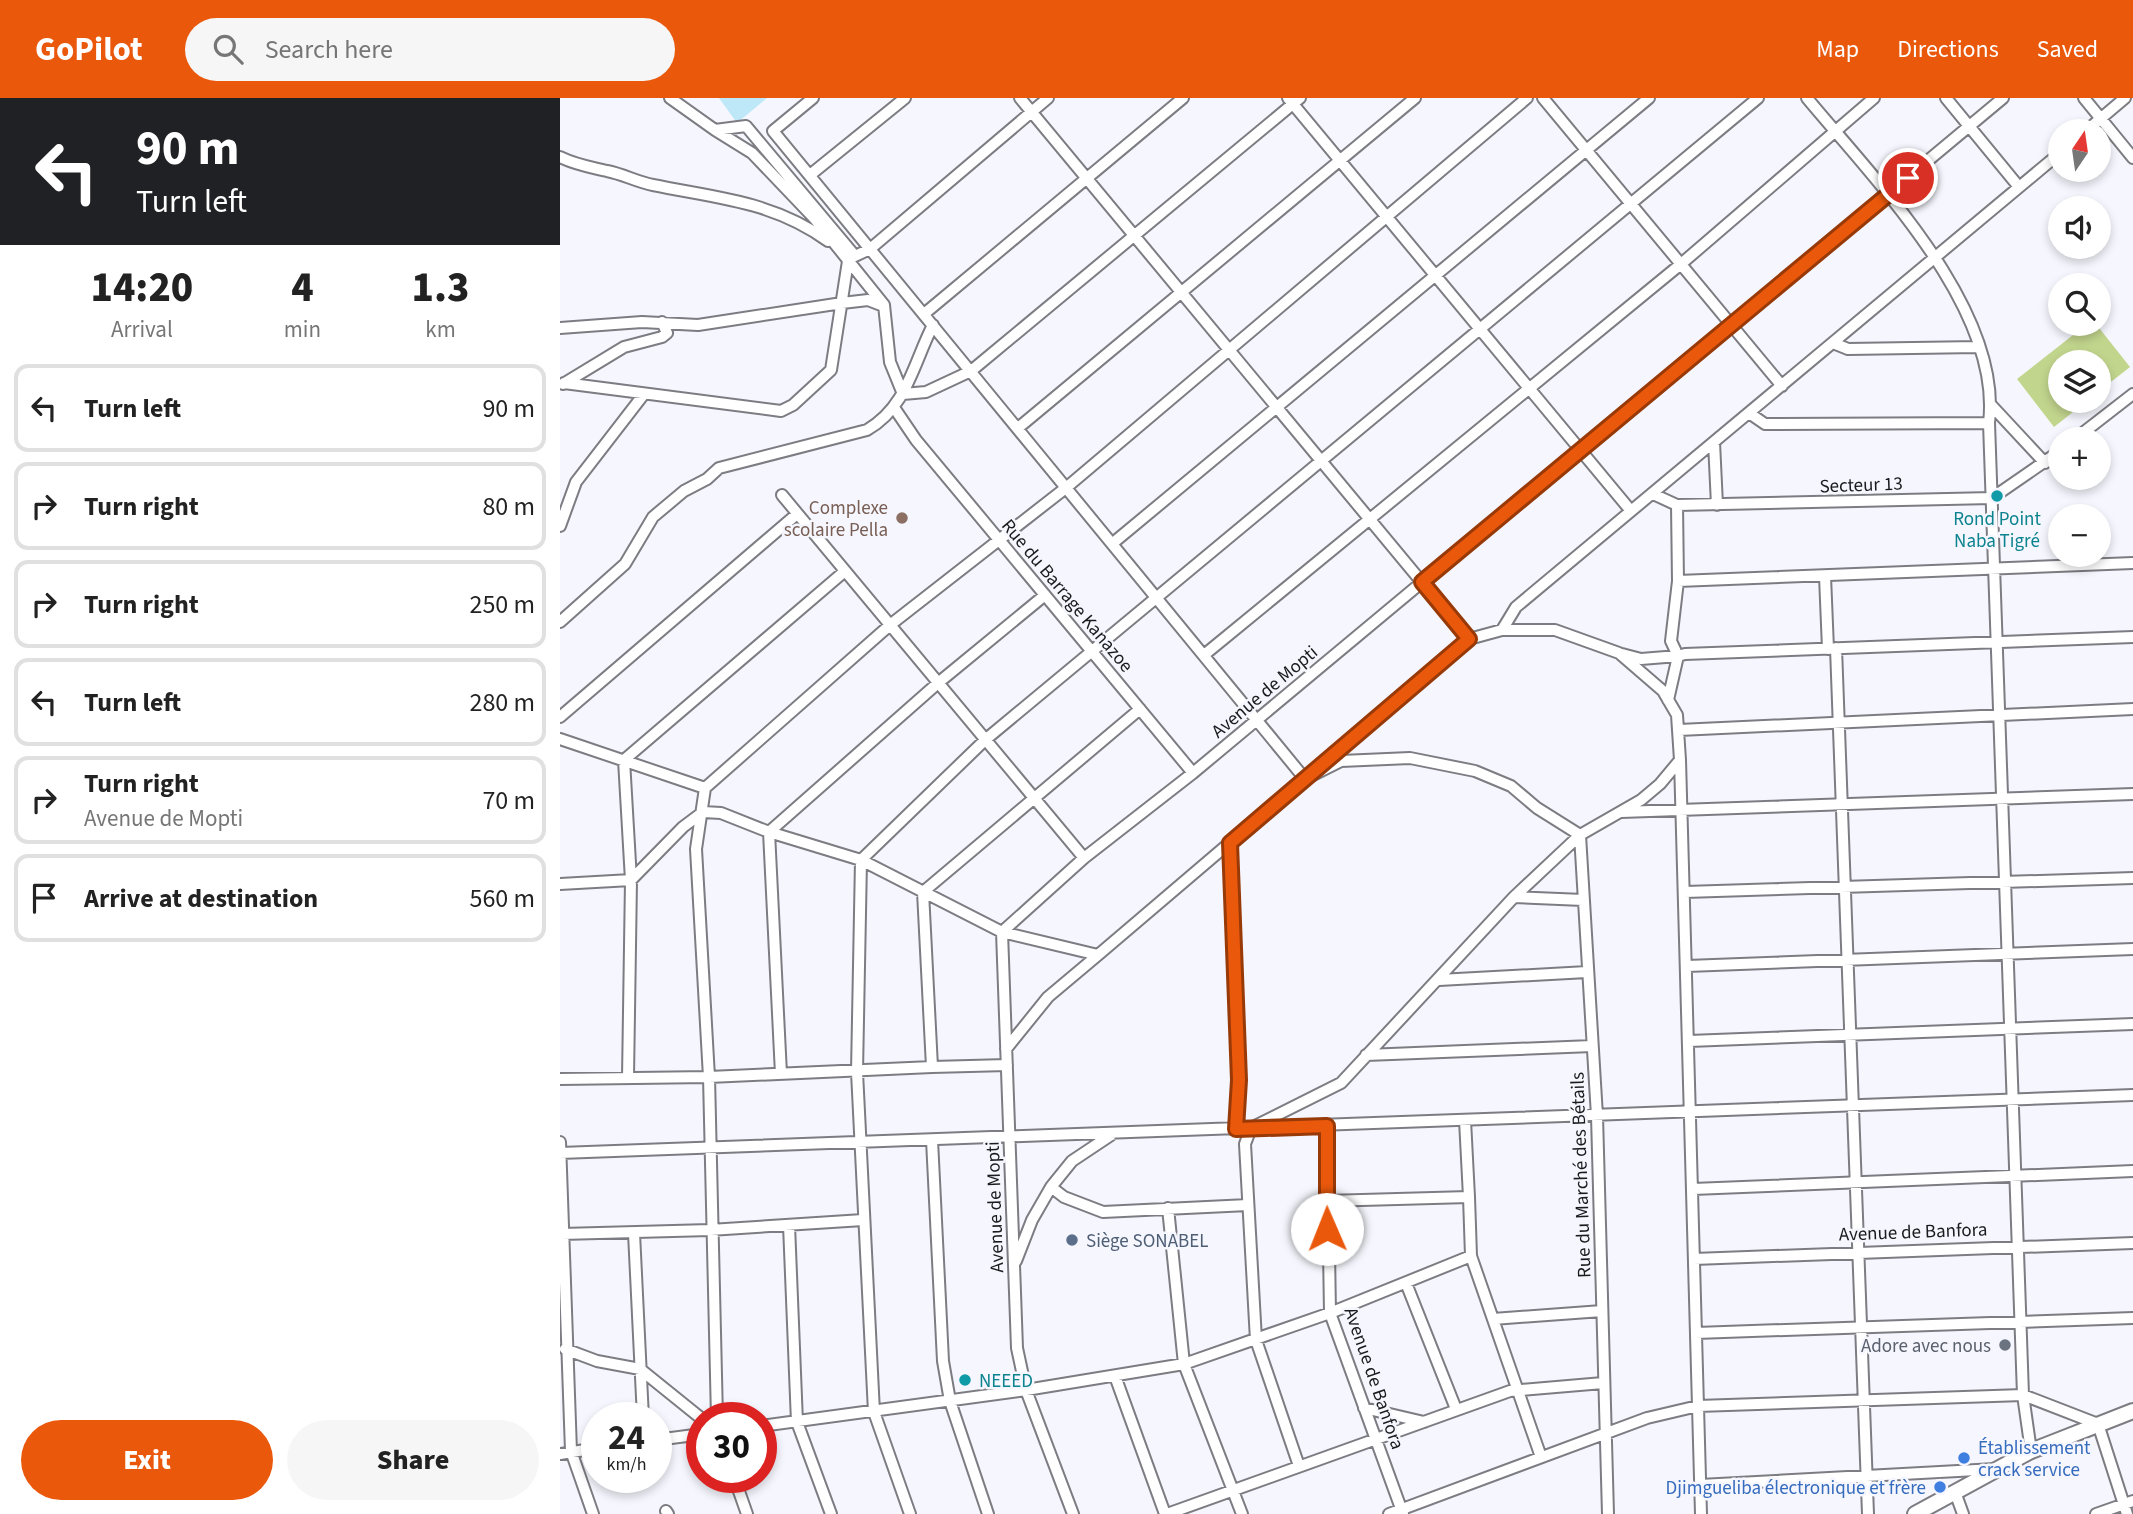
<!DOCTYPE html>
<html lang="en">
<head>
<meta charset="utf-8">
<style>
  :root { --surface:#fff; --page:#f6f6f6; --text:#222; --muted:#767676; --line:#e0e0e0; --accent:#ea580c }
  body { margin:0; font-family:"Source Sans 3",sans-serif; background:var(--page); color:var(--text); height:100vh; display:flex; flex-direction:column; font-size:26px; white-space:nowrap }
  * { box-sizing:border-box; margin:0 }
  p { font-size:23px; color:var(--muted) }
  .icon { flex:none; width:38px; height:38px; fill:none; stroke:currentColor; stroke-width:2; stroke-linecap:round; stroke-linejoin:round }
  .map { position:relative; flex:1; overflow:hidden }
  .sheet { display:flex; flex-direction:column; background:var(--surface); width:560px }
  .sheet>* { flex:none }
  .top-card { background:#202124; color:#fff; overflow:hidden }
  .needle { width:46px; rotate:13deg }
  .buttons { position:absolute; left:1488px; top:21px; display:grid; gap:14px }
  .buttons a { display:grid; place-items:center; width:63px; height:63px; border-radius:50%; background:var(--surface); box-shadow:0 4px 10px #0003; font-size:35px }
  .speed { position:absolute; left:21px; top:1304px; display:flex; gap:14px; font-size:35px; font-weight:700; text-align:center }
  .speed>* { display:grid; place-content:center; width:91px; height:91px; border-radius:50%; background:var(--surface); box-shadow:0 4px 10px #0003; line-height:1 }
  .speed small { font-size:18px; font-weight:400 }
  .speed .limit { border:10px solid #d22; background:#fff; color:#111 }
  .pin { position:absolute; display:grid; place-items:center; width:60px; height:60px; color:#fff; margin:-30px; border:4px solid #fff; border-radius:50%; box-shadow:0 2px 7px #0007 }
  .me { position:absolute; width:77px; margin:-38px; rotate:359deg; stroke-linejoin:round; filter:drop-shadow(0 0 5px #0008) }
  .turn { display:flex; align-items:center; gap:24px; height:147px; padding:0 21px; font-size:32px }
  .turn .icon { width:91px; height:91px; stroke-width:2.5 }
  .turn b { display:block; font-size:49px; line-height:60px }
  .eta { display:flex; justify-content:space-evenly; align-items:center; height:119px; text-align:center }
  .eta b { font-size:42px; font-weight:800; line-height:49px }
  .button { display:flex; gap:14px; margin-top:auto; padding:14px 21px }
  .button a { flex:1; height:80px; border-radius:42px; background:var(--accent); color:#fff; font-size:28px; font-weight:800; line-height:80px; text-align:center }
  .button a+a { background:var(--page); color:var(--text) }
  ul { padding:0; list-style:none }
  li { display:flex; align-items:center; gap:21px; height:88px; margin:0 14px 10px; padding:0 7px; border:4px solid var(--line); border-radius:14px }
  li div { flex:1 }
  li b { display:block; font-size:26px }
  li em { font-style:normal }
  header { display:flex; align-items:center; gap:42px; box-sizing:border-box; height:98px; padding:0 35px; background:var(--accent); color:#fff }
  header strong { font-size:33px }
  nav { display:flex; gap:38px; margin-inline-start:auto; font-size:24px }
  .search { width:490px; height:63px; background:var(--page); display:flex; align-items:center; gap:18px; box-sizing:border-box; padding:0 24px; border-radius:38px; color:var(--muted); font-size:26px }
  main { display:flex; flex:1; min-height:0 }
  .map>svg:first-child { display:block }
  .green { fill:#c2d58d }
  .water { fill:#bee8f8 }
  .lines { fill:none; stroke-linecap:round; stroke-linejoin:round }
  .minor-casing { stroke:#7c7c82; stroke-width:14 }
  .major-casing { stroke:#7c7c82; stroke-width:18 }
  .minor { stroke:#fff; stroke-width:10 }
  .major { stroke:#fff; stroke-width:14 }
  .route-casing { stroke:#983908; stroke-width:18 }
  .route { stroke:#ea580c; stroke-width:12 }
  .culture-dot { fill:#0f9aa8; stroke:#f6f7fe; stroke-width:2.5 }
  .education-dot { fill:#8d6e63; stroke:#f6f7fe; stroke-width:2.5 }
  .service-dot { fill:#5c6f8a; stroke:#f6f7fe; stroke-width:2.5 }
  .worship-dot { fill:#6b7280; stroke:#f6f7fe; stroke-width:2.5 }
  .shop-dot { fill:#3f7fe0; stroke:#f6f7fe; stroke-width:2.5 }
  .labels { text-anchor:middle; stroke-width:5; stroke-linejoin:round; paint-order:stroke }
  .street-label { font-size:19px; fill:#1b1b1e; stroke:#f6f7fe }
  .education-label { font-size:19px; fill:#785e54; stroke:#f6f7fe; text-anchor:end }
  .culture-label { font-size:19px; fill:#0d838f; stroke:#f6f7fe }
  .service-label { font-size:19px; fill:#4e5e75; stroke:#f6f7fe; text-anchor:start }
  .worship-label { font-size:19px; fill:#5b616d; stroke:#f6f7fe; text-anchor:end }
  .shop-label { font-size:19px; fill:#366cbe; stroke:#f6f7fe; text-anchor:start }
</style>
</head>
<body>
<header>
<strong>GoPilot</strong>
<div class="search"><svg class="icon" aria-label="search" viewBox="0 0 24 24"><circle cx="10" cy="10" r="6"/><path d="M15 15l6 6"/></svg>Search here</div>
<nav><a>Map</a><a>Directions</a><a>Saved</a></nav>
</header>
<main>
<section class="sheet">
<div class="top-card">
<div class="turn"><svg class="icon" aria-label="left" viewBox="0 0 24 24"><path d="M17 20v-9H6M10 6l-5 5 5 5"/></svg><div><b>90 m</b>Turn left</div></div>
</div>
<div class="eta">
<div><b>14:20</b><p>Arrival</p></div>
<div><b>4</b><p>min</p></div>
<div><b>1.3</b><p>km</p></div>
</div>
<ul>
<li><svg class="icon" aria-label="left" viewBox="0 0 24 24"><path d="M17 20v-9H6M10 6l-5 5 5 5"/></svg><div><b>Turn left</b></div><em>90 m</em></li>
<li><svg class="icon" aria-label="right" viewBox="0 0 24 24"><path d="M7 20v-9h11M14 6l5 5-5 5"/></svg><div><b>Turn right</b></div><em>80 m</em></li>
<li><svg class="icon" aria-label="right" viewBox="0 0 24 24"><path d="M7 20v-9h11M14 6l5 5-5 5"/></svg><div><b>Turn right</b></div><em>250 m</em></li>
<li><svg class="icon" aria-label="left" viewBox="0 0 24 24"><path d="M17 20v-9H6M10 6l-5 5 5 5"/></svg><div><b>Turn left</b></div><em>280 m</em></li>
<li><svg class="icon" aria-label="right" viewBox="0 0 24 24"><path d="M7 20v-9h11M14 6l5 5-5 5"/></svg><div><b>Turn right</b><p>Avenue de Mopti</p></div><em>70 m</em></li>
<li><svg class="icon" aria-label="arrive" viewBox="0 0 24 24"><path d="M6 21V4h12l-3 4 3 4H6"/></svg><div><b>Arrive at destination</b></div><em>560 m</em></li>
</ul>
<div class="button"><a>Exit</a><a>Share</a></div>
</section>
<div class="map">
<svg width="1573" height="1416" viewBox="0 0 1573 1416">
  <rect width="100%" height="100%" fill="#f6f7fe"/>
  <!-- green -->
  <path class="green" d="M1527,226H1536L1570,269L1538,294V264H1500V303H1527L1494,329L1457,281Z"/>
  <!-- water -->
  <path class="water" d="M159,0H207L177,25Z"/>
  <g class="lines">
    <defs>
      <path id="minor" d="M110,0L155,32L186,28L295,158L310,151L488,0
        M253,0L213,33L745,681L781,663L850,660L915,673L951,688L977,710L1020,737L1037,1018L1048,1416
        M460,0L909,541
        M728,0L1071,413
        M983,0L1222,288
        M1247,0C1315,82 1443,211 1429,325L1463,1297L1471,1353
        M1386,0L1459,89
        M1524,0L1573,60
        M155,32L192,55L255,121L324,207L330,264L343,296
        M1526,33L1565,0
        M0,59C16,67 30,69 47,73C63,76 77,84 93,87C156,100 213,103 268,143
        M250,77L345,0
        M364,216L623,0
        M0,230L82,224L138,227L282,205L308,202L321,207
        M1273,245L1288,251L1418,249
        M4,285L221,313L233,307L271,272L288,163
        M3,286L64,249L102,239L107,235L102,224
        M343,296L366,294L411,273L740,0
        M1431,307L1485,365
        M335,311L356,342L633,675
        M1189,315L1205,326L1429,325
        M458,330L855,0
        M1515,341L1573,296
        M1154,344L1157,407
        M1093,396L1117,407L1432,400L1500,353
        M222,397L524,760
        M1117,407L1118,483L1573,465
        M0,428L16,384L84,296
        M553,445L1089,0
        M1265,478L1268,551
        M0,524L65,466L93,419L124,393L147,381L159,370L307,332C347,309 353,266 373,227
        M1276,550L1308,1416
        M1062,556L1081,561L1118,558L1111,543L1118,483
        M644,557L1121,166L1314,0
        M1108,602L1118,558L1125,556L1573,539
        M0,619L237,416
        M1119,632L1573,611
        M0,641L145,690
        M1120,662L1141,1416
        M1061,714L1573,696
        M670,745L679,982L676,1031
        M0,786L71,782L123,729L143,714L161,715L209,734L301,762L442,834L538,857L909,541L942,532
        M1125,794L1573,780
        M954,799L1023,802
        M1127,868L1573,851
        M879,882L1027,874
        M1129,943L1573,926
        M446,951L488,899L538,857
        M806,957L1032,948
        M447,967L372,969L363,794L580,611
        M221,976L209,734L378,585L485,497
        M68,980L71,782L64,662L285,473
        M0,981L149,979L136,751L145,690L330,527L507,389L967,0
        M767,1028L770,1215L843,1416
        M551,1037L512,1063L491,1089L504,1099L543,1114L688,1107
        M372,1042L383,1263L390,1303L428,1416
        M0,1044L11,1353L33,1416
        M0,1055L1573,997
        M1133,1091L1573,1073
        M909,1099L911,1158L981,1359
        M766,1103L909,1099L905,1022
        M608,1110L624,1266L682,1416
        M229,1127L237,1324L271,1416
        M74,1135L83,1320
        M2,1136L150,1132L303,1122
        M1134,1161L1573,1145
        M456,1163L472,1122L491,1089
        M846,1185L896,1311
        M933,1221L1042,1213
        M1136,1235L1573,1220
        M5,1251L37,1263L80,1271L142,1321
        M555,1278L605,1416
        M804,1310L864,1324
        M157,1320L149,979L372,969
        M201,1328L466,1292L624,1266L770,1215L911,1158
        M96,1342L142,1336
        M0,1356L37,1350
        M739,1368L696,1242L685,1046L691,1030L781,985L954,799L1020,737L1081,702L1100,686L1120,662L1117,617L1103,593L1059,555L995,532H942L956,509L1500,55
        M174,1379L187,1416
        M1140,1387L1435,1371
        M1395,1394L1403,1416
        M106,1413L108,1416
        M350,1416L314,1314L297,974L301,762L425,642L1198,0
        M513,1416L466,1292L457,1250L442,834L524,760L633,675L1443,0
        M607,1416L950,1293L1043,1285
        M829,1416L1087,1320L1138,1308L1463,1297L1538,1326L1567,1416
        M1536,1416L1573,1403"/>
      <path id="major" d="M1355,1416L1471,1353L1573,1313"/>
    </defs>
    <!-- minor casing -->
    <use href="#minor" class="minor-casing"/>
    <!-- major casing -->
    <use href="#major" class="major-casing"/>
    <!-- minor -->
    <use href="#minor" class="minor"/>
    <!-- major -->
    <use href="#major" class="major"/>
  </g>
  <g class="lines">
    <defs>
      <path id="route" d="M767,1131V1028L676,1031L679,982L670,745L909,541L862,484L1348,80"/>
    </defs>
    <!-- route casing -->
    <use href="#route" class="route-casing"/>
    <!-- route -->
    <use href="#route" class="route"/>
  </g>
  <!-- markers -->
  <g class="culture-dot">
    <circle cx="1437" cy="398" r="7"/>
    <circle cx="405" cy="1282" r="7"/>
  </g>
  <circle class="education-dot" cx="342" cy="420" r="7"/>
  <circle class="service-dot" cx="512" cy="1142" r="7"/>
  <circle class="worship-dot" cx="1445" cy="1247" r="7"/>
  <g class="shop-dot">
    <circle cx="1404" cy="1360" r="7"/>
    <circle cx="1380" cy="1389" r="7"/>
  </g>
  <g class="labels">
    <!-- street labels -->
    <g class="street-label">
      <text transform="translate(1301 386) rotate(-2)" y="7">Secteur 13</text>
      <text transform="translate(508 497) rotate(50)" y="7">Rue du Barrage Kanazoe</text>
      <text transform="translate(704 593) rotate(-40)" y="7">Avenue de Mopti</text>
      <text transform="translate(1020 1077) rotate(-92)" y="7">Rue du Marché des Bétails</text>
      <text transform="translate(434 1109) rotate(-92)" y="7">Avenue de Mopti</text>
      <text transform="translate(1353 1133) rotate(-2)" y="7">Avenue de Banfora</text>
      <text transform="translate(815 1280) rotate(71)" y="7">Avenue de Banfora</text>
    </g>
    <!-- education labels -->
    <g class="education-label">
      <text x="328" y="416">Complexe<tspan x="328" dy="22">scolaire Pella</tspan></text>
    </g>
    <!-- culture labels -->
    <g class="culture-label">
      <text x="1437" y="427">Rond Point<tspan x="1437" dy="22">Naba Tigré</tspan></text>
      <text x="419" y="1289" text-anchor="start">NEEED</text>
    </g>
    <!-- service labels -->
    <g class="service-label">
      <text x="526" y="1149">Siège SONABEL</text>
    </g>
    <!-- worship labels -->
    <g class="worship-label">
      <text x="1431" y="1254">Adore avec nous</text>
    </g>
    <!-- shop labels -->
    <g class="shop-label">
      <text x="1418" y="1356">Établissement<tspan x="1418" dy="22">crack service</tspan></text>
      <text x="1366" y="1396" text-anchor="end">Djimgueliba électronique et frère</text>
    </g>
  </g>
</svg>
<div class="buttons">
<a><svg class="needle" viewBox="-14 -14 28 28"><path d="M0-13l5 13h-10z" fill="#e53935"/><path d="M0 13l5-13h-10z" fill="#767676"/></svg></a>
<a><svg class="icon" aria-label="sound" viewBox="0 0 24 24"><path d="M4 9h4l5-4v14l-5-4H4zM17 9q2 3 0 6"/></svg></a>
<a><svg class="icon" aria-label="search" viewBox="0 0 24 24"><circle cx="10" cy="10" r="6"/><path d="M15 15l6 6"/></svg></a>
<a><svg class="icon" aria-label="layers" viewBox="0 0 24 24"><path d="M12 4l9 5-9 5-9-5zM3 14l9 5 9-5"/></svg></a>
<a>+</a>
<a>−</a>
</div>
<div class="speed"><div>24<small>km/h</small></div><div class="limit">30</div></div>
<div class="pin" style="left:1348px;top:80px;background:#d93025"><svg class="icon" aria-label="arrive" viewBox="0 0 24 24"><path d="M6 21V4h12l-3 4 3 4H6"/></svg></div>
<svg class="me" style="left:767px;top:1131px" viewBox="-20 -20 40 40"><circle r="19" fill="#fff"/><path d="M0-13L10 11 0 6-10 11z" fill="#ea580c"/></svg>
</div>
</main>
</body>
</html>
